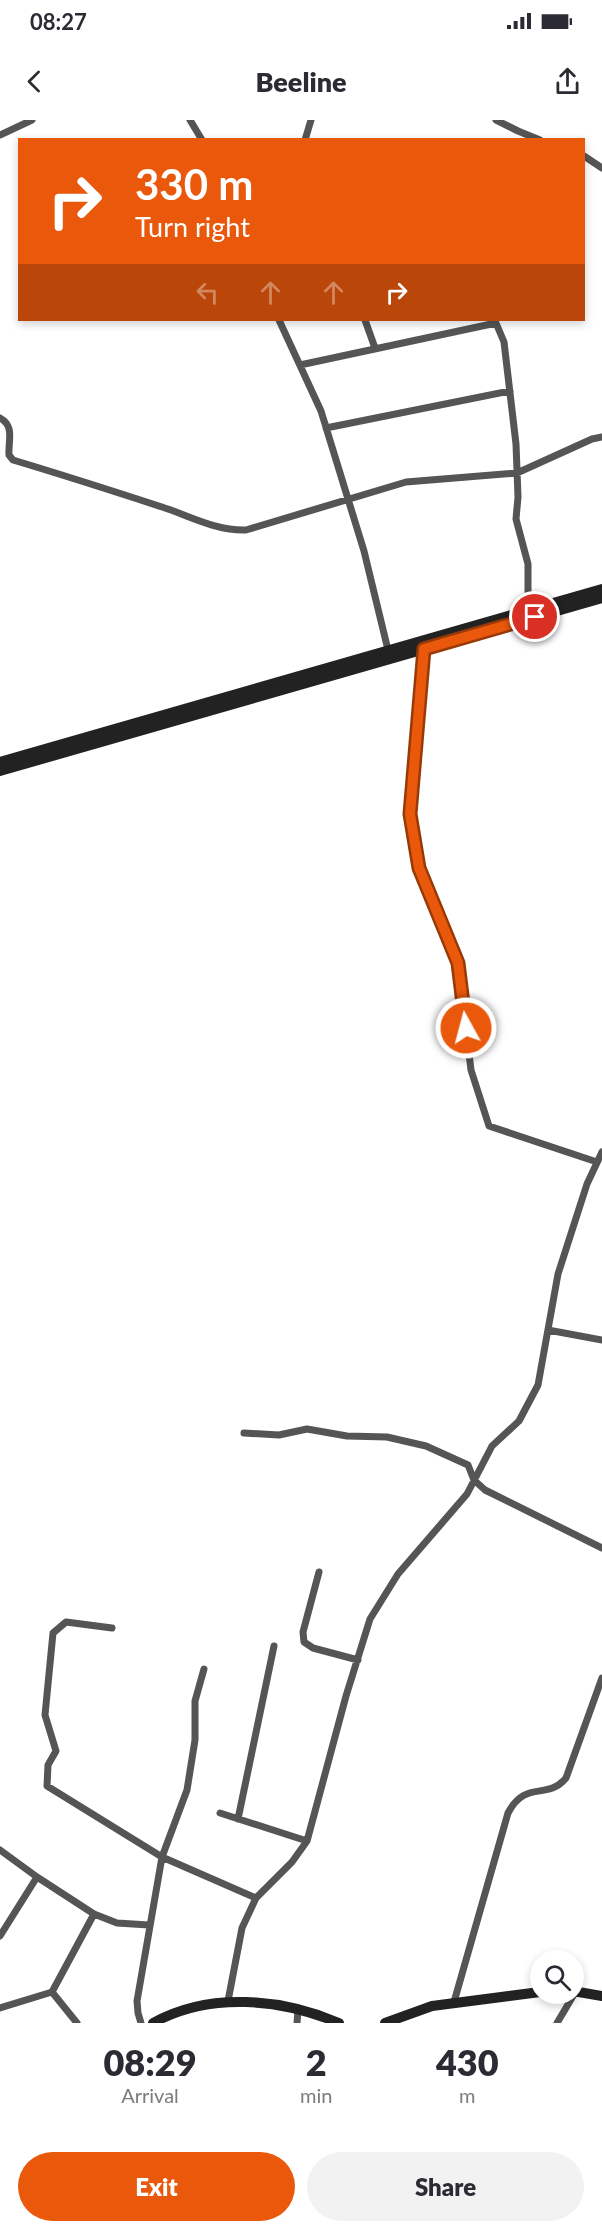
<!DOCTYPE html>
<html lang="en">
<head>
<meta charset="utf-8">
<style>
  :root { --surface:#fff; --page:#f2f2f3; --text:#2b2b33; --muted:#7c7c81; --accent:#ea580c }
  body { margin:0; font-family:Lato,sans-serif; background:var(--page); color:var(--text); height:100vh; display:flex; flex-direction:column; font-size:22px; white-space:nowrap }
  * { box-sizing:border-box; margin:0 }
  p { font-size:20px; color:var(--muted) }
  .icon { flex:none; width:33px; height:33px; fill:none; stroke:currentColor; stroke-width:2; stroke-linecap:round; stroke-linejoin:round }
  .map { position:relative; height:1903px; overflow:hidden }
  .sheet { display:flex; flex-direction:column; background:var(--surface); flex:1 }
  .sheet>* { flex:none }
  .hud { position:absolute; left:18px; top:18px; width:567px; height:183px; border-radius:0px; box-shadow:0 3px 9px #0003; background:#ea580c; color:#fff; overflow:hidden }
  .buttons { position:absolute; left:530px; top:1830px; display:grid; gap:12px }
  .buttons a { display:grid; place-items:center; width:54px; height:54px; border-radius:50%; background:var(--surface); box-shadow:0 3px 9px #0003; font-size:30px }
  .pin { position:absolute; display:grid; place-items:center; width:51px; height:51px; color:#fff; margin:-26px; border:3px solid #fff; border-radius:50%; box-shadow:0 2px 6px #0007 }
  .me { position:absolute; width:66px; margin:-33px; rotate:353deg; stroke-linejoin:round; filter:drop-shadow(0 0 4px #0008) }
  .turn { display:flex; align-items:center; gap:21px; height:126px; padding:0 18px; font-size:27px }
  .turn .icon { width:78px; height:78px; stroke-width:2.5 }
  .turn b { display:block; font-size:42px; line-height:51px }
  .lanes { display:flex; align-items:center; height:57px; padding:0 18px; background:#0003; justify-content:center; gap:30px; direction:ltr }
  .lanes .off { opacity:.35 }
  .eta { display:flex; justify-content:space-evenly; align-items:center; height:102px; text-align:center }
  .eta b { font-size:36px; font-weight:800; line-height:42px }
  .button { display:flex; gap:12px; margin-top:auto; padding:12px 18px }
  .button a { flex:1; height:69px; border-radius:36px; background:var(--accent); color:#fff; font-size:24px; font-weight:800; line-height:69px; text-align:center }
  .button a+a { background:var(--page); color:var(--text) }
  .status { display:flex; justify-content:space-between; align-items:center; height:42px; padding:0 30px; background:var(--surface); direction:ltr }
  .status svg { height:16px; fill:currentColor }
  header { display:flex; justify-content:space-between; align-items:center; height:78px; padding:0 18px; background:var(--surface); font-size:27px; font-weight:800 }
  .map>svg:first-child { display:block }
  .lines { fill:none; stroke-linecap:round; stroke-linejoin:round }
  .street { stroke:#555; stroke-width:7 }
  .secondary { stroke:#222; stroke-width:10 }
  .route-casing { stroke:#983908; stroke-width:15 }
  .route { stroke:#ea580c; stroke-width:10 }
</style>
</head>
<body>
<div class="status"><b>08:27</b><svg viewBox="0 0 49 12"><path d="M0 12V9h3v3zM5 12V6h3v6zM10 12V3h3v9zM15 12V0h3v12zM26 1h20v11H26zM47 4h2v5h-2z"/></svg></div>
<header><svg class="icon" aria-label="back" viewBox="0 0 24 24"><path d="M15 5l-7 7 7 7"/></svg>Beeline<svg class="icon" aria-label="share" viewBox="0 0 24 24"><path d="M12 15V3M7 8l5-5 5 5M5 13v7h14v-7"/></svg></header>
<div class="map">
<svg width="602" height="1903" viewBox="0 0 602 1903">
  <rect width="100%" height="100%" fill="#fff"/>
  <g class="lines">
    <!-- street -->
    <path class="street" d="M190,0L202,20
      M496,0L518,11L540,20
      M0,15L32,0
      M305,20L311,0
      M584,36L602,48
      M279,200L321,291L364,431L388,530
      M365,200L375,228
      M300,245L496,203L504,222L516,324L518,377L516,399L528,444V490
      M0,298C15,306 8,321 9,335L13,340C63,355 113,371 162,387C190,396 216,411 246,410L406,362L517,353L592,319L602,317
      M326,308L510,271
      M424,529L410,694L419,748L458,843L471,950L489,1006L597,1042
      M548,1210L602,1220
      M244,1313L279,1315L307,1309L347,1316L387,1317L426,1326L468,1345L474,1360L485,1370L602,1428
      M319,1452L303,1512L304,1522L313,1528L358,1540
      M112,1508L66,1502L53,1513L45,1595L56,1631L48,1645L47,1666L162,1737L256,1778
      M220,1693L307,1721
      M238,1699L274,1526
      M0,1730L37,1757L94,1794L117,1803L149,1805
      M0,1816L37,1757
      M52,1872L94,1794
      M228,1881L242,1808L256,1778L292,1742L307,1721L346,1576L370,1499L398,1454L467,1374L492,1326L519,1301L538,1265L558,1154L587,1064L602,1032
      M454,1882L508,1693C526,1659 547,1681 566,1658L602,1558
      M0,1888L52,1872L77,1903
      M141,1903L138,1893L137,1881L162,1737L187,1670L195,1620V1581L204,1549
      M297,1903L298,1890
      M557,1903L576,1871"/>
    <!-- secondary -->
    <path class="secondary" d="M0,642L602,469
      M0,651L602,478
      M573,1871L602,1876
      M153,1903C210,1871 282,1879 339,1903
      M385,1903L432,1886L540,1872"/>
  </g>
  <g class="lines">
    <defs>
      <path id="route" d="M466,908L458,843L419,748L410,694L424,529L535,497"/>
    </defs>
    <!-- route casing -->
    <use href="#route" class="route-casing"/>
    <!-- route -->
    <use href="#route" class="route"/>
  </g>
</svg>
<div class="buttons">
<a><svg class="icon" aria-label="search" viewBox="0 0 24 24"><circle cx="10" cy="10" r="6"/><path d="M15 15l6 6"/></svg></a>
</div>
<div class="pin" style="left:535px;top:497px;background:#d93025"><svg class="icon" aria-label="arrive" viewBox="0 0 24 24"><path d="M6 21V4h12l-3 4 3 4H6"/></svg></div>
<svg class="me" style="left:466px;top:908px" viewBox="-20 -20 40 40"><circle r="17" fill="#ea580c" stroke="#fff" stroke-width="3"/><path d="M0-11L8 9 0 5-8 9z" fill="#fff"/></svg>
<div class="hud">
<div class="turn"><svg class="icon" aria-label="right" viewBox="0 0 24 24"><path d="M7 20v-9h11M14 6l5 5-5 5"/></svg><div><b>330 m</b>Turn right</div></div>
<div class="lanes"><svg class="icon off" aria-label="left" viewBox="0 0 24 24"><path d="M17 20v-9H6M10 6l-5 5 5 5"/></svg><svg class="icon off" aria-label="ahead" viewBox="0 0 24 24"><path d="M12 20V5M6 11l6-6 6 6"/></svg><svg class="icon off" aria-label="ahead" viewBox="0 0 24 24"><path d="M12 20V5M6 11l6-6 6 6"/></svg><svg class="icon" aria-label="right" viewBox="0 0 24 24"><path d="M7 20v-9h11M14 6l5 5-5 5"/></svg></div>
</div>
</div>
<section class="sheet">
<div class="eta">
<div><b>08:29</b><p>Arrival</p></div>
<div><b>2</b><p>min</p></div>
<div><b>430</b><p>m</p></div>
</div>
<div class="button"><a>Exit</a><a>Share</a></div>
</section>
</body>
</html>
